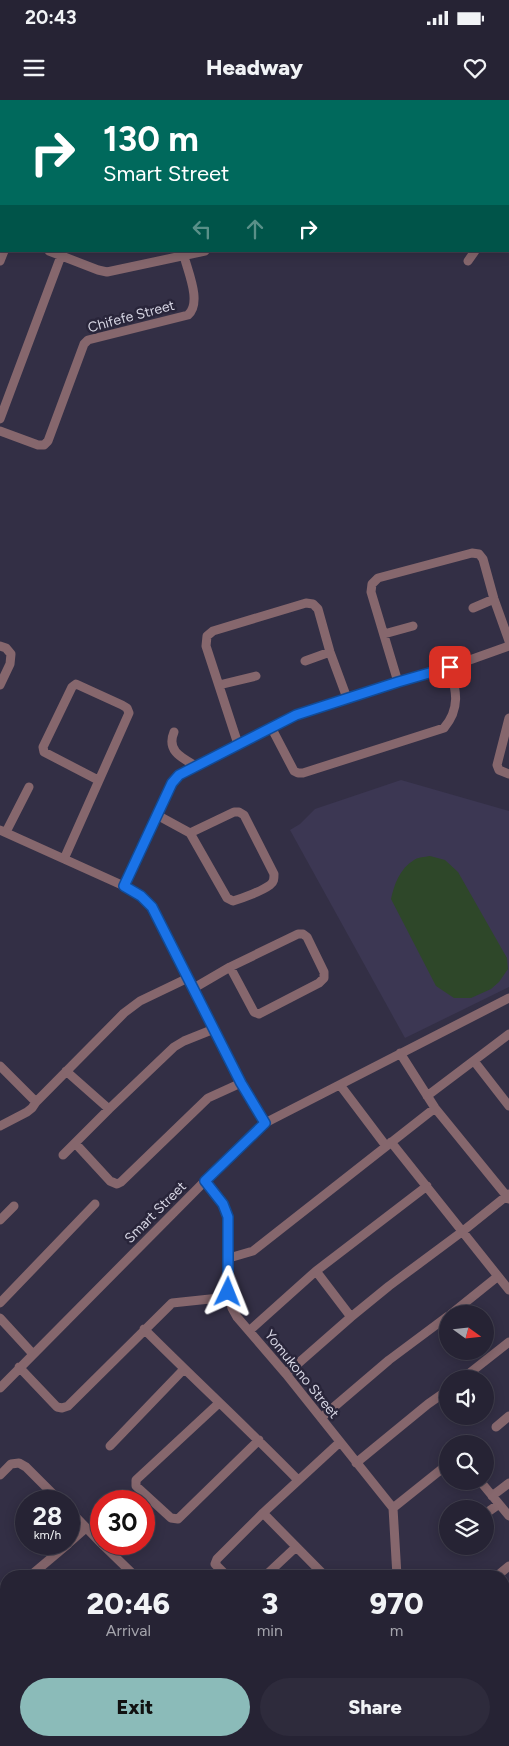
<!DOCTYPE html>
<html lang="en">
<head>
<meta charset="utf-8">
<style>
  :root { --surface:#262334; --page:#2e2b3c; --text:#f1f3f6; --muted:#a4a4ac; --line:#42404f; --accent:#8bbbb9 }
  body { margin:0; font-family:Figtree,sans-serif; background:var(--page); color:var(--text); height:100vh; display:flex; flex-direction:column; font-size:19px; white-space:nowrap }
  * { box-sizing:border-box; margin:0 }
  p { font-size:16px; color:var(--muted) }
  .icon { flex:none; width:28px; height:28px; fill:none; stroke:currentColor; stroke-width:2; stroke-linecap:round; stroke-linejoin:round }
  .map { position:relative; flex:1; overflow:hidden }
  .details { position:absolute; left:0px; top:1470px; width:510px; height:176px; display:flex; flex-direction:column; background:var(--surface); border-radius:20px 20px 0 0; box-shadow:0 2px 12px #0003,0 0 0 1px var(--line) }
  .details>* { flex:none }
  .top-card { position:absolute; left:0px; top:0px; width:510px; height:152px; box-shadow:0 2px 12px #0003,0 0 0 1px var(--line); background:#00695c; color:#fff; overflow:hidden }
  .needle { width:32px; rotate:105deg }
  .tools { position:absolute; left:439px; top:1205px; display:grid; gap:10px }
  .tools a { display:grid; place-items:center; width:55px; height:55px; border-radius:50%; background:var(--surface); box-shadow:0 2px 12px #0003,0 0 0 1px var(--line); font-size:25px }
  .speed { position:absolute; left:15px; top:1390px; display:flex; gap:10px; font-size:25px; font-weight:700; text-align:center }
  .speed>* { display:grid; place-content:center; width:65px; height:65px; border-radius:50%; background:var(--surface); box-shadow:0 2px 12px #0003,0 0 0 1px var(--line); line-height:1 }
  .speed small { font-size:12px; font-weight:400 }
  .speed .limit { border:8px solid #d22; background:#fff; color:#111 }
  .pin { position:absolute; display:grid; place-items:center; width:42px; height:42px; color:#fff; margin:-21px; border-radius:10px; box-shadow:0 2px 8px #0006 }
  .me { position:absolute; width:55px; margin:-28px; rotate:2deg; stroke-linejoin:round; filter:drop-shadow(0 0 4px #0008) }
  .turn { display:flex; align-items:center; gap:18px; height:105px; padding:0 20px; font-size:22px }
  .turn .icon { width:65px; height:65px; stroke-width:2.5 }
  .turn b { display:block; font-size:35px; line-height:42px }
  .lanes { display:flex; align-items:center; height:48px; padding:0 20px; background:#0003; justify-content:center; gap:25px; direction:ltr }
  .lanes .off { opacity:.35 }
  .eta { display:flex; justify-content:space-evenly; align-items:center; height:85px; text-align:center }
  .eta b { font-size:30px; font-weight:800; line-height:35px }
  .action { display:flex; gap:10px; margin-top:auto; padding:10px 20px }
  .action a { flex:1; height:58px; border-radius:30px; background:var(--accent); color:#111; font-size:20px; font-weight:800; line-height:58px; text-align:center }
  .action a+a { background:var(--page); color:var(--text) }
  .status { display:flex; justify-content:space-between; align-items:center; height:35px; padding:0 25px; background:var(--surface); direction:ltr }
  .status svg { height:14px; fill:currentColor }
  header { display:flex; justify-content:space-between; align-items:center; height:65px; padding:0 20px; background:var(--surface); font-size:22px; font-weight:800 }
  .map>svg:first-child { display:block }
  .built { fill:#3c3753 }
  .green { fill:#2e4729 }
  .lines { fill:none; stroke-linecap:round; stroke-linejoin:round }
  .minor { stroke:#86676d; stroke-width:9 }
  .route-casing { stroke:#114b97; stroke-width:12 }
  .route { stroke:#1a73e8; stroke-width:9 }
  .labels { text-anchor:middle; stroke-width:5; stroke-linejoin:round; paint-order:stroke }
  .street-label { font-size:14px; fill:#d6d5e3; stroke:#29253a }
</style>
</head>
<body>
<div class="status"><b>20:43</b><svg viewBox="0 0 49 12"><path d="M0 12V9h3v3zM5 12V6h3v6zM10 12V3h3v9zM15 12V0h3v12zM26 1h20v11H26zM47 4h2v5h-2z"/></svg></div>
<header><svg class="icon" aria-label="menu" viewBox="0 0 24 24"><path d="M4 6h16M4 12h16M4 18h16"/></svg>Headway<svg class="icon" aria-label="heart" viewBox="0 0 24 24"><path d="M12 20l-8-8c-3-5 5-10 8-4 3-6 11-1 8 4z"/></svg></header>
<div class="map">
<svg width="509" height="1646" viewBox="0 0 509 1646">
  <rect width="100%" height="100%" fill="#332f45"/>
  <!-- built -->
  <path class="built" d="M401,680L509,711V887L405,938L290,730L300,724L315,709Z"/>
  <!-- green -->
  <path class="green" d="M430,756L445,760L458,772L507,858L508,869L499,882L491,889L471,898H454L436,886L391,799C394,785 400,768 414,760C418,757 425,757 430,756Z"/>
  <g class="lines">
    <!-- minor -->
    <path class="minor" d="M293,0V1
      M347,0V1
      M400,0V1
      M509,100V99
      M0,133H1
      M49,151L98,170L107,172L205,151
      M0,161L4,151
      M468,161L475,151
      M0,319L61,156
      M0,331L38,345H44L48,341L84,244L88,240L188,215C202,203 188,172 184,156
      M473,508L494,499
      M384,534L413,526
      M0,546L6,548L11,554L10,564L0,585
      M305,561L330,552
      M398,582L371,492L372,484L378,478L472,453L479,454L483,459L494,499L509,541
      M219,585L256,576
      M509,618L497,665L499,670L509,674
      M271,627L294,671L298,673H303L444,628C461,608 456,590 450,567
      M174,632C166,651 182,658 196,666
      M238,644L206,546L207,536L213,531L306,503L313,504L318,509L330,552L347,598
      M157,715L190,733L227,798L233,801C243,798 262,791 270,785C274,782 274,779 274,774L244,715L239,712H234L190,733
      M0,730L124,786L141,796L152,807L241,983L265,1023
      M6,732L29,687
      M64,759L129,613L127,608L122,605L76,584L72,587L43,647L44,652L98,680
      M124,786L172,683L179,675L296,615L398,582L450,567L509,546
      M194,888L230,867L298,834H303L307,837L324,872V878L319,883L259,914L254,912L230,867
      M400,953L435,1008L509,1099
      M474,961L509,1006
      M0,966L36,1002
      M66,971L109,1009L174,947L184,941L214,929
      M340,985L386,1046
      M427,996L509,934
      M0,1026L27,1012L32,1008L36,1002L124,913L140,901L188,878
      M391,1042L509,1190
      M75,1043L110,1081L117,1084L121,1082L208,998L241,983
      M63,1055L109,1009
      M205,1081L223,1104L228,1117L229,1197L232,1208L237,1217L286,1274L393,1408L397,1476
      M0,1120L14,1106
      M229,1158L253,1151L435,1008
      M316,1171L427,1086
      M0,1203L95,1104
      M451,1214L497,1177
      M351,1217L389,1186L463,1131L509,1094
      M0,1218L33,1254
      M144,1229C195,1280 248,1329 298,1380
      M249,1231L316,1171L351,1217L286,1274
      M19,1267L57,1307L62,1308L68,1306L172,1203L229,1197
      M462,1279L509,1242
      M0,1288L205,1081L265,1023L509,898
      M219,1303L136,1380V1386L171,1418L178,1419L259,1340
      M321,1318L389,1260L448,1216
      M496,1327L509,1316
      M110,1346L184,1269
      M356,1363L428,1304L448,1290
      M0,1375L11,1364L19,1363L26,1367L60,1401
      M480,1381L509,1416
      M492,1396L509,1383
      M393,1408L448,1364
      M69,1410L101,1443
      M263,1413L325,1476
      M485,1414L499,1404
      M69,1443L86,1428
      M102,1444L135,1476
      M30,1476L68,1444
      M227,1476L215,1464L217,1459L263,1413L340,1342
      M265,1476L296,1447
      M497,1476L509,1466
      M504,1516L509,1522
      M0,1566L6,1572
      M504,1610L509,1616
      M504,1637L509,1629
      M74,1640L80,1646
      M192,1640L198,1646
      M50,1646L56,1640
      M232,1646L241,1640
      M359,1646L361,1640
      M436,1646L443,1640"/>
  </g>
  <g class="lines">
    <defs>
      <path id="route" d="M228,1192V1117L223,1104L205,1081L265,1023L241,983L152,807L141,796L124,786L172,683L179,675L296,615L398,582L450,567"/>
    </defs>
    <!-- route casing -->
    <use href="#route" class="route-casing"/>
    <!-- route -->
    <use href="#route" class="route"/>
  </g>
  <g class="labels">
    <!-- street labels -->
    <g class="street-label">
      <text transform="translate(131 216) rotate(-15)" y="5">Chifefe Street</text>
      <text transform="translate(155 1112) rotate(-45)" y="5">Smart Street</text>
      <text transform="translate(302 1274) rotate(51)" y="5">Yomukono Street</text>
    </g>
  </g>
</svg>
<div class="tools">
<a><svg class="needle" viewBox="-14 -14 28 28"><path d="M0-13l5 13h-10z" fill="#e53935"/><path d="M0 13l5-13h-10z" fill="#a4a4ac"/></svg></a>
<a><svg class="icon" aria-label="sound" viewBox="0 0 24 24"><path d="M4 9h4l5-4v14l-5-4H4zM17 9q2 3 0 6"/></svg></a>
<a><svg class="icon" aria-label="search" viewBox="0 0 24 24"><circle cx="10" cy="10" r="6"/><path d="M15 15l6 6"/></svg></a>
<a><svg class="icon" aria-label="layers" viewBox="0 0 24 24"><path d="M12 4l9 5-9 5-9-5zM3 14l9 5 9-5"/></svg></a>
</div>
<div class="speed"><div>28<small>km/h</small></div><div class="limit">30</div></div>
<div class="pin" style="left:450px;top:567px;background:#d93025"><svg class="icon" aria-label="arrive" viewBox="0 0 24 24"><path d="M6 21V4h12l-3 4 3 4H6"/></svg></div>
<svg class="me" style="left:228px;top:1192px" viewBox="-20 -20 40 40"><path d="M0-17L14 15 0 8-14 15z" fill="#1a73e8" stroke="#fff" stroke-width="4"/></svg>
<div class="top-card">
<div class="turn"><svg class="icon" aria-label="right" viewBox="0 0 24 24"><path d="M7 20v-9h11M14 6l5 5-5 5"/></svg><div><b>130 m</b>Smart Street</div></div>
<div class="lanes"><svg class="icon off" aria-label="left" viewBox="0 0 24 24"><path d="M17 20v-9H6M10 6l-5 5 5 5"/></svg><svg class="icon off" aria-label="ahead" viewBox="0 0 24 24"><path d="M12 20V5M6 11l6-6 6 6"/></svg><svg class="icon" aria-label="right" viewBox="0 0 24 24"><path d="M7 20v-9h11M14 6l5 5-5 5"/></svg></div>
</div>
<section class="details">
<div class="eta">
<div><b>20:46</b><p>Arrival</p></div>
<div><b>3</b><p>min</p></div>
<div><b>970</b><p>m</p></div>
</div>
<div class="action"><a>Exit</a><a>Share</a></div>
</section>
</div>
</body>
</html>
